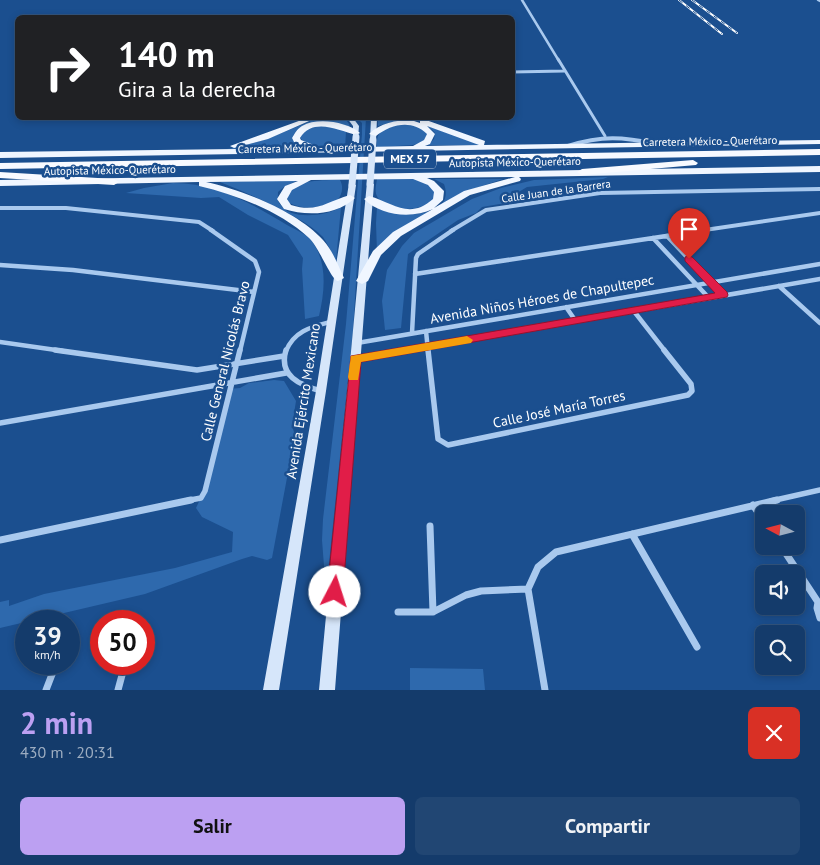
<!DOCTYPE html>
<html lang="es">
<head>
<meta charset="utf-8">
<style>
  :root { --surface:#143b6b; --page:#214673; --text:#f1f3f6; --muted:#9dadc1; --line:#33557e; --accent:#bca0f2 }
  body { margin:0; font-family:"PT Sans",sans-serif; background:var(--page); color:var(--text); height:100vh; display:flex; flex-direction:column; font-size:19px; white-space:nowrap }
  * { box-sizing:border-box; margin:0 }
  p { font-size:16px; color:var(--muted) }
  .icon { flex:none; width:28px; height:28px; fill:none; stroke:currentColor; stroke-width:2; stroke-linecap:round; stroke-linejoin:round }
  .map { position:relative; height:690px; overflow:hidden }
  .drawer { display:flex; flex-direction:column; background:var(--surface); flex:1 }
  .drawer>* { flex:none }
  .guide { position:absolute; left:15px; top:15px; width:500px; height:105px; border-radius:8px; box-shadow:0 2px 8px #0003,0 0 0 1px var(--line); background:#202124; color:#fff; overflow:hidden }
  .needle { width:32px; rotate:277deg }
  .controls { position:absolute; left:755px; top:505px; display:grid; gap:10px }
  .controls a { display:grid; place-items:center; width:50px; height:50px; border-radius:8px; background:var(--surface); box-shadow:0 2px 8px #0003,0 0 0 1px var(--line); font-size:25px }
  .speed { position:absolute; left:15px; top:610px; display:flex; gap:10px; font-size:25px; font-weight:700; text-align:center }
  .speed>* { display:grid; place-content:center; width:65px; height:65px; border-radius:50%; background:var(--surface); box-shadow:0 2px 8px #0003,0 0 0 1px var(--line); line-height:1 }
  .speed small { font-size:12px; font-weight:400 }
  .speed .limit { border:8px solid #d22; background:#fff; color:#111 }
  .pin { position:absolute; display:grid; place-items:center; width:42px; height:42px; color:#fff; margin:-51px -21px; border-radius:50% 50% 50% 0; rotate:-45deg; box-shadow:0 0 5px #0007 }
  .pin .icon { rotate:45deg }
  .me { position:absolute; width:55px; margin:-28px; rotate:5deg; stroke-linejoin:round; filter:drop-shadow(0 0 4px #0008) }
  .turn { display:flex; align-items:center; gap:18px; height:105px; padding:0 20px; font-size:22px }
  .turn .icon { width:65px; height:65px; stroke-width:2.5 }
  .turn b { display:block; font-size:35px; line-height:42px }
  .round { display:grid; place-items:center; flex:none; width:52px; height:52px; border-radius:8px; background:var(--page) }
  .head { display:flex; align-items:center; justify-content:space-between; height:85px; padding:0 20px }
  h1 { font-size:30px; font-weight:800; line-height:38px; color:var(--accent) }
  .button { display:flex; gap:10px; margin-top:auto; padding:10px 20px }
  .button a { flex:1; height:58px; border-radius:8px; background:var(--accent); color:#111; font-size:20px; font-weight:800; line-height:58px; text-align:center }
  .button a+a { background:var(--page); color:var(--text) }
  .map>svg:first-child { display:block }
  .green { fill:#2e69ad }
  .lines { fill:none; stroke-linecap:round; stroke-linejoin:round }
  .minor-far5 { stroke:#a9c9ee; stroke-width:2.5 }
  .minor-far4 { stroke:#a9c9ee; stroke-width:3 }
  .minor-far3 { stroke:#a9c9ee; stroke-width:4 }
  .minor-far2 { stroke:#a9c9ee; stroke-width:4.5 }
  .minor-far1 { stroke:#a9c9ee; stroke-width:5.5 }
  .minor { stroke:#a9c9ee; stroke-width:7 }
  .secondary { fill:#d6e6fa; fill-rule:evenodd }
  .primary { fill:#f0f6ff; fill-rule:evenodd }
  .trunk { fill:#f8faff; fill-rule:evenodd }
  .rail-casing { stroke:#fff; stroke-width:2 }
  .rail { stroke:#1b4f8f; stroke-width:1; stroke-dasharray:4.5; stroke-linecap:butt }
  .secondary-bridge { stroke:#d6e6fa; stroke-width:7 }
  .route { fill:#e11d48; stroke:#92132f }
  .slow { fill:#f59e0b }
  .labels { text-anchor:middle; stroke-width:5; stroke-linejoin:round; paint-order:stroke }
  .far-street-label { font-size:11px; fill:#fff; stroke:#1b4f8f }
  .shield { fill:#1b4f8f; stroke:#bbcadd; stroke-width:1 }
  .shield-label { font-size:12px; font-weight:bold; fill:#fff }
  .street-label { font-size:14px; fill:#fff; stroke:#1b4f8f }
</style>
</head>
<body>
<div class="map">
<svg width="820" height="690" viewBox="0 0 820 690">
  <rect width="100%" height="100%" fill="#1b4f8f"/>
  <!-- green -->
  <path class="green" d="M318,118C330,118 347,113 350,127C340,122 314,123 302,127C297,129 294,133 292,139L297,145L306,148L227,149C259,144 289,130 318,118Z
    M357,118H366L353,331L326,592L322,540L323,519L346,324L362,134V123Z
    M378,118H404L483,145H428L434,139L435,133C425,120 392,121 378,126Z
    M397,124L415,125L428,133L423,142L413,145L377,147C376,131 383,129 397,124Z
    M319,126L338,127L346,132L345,147C331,147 312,149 301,139L300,136L308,129Z
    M608,177L603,179L527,187L517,193L523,200L482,207L476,213L458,220L408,254L401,328L385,330L382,301L387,270L402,246L414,233L472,199L501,188L534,180Z
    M409,178C422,180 431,183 436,196C426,213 388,213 378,198C374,192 376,186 377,179Z
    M434,179H503L464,192L416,220L377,253L376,223L377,207C396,219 457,219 444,184Z
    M298,180L284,187L278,192C278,197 277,201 280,204C290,221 327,216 341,207L336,261C332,254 328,244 323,237C306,218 245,192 220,182Z
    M340,180C344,187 342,195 337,201C320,207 307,211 289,203C278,179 327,180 340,180Z
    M173,183C216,183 251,203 287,225C294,229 304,233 310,239C328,260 325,291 319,316L305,319L302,269L303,258L288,235L248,215L219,197L201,198L126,193L144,188Z
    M274,380L284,381L296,401L292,426L295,435L272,558L267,560L252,556L242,559L145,594L0,628V602L9,600V606L44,594L175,568L232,552L233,532L202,517L196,508L204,491L229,389L240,388L249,383Z
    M410,668L483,669L485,690H410Z"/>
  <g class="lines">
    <!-- minor-far5 -->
    <path class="minor-far5" d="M522,0L559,61
      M818,0L820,1"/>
    <!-- minor-far4 -->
    <path class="minor-far4" d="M558,59L605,136
      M512,72L564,71"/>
    <!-- minor-far3 -->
    <path class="minor-far3" d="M568,146C602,135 623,137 658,144
      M0,208H66L199,222L213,231
      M451,231L486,210L600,193L820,189
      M698,231L820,213"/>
    <!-- minor-far2 -->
    <path class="minor-far2" d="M211,230L255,261L259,272L240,351
      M667,236L723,295
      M653,238L708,297
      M0,265L73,270L254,292
      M415,274L706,230
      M779,286L820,323
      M566,307L575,320
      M633,310L665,351
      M426,331L428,351
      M412,333L416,258L418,254L453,230
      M0,342L63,351
      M357,343L820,264
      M286,351C294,331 311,327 330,322
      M401,351L820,279"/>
    <!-- minor-far1 -->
    <path class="minor-far1" d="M55,350L197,370L284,356
      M286,350C278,376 300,385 321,391
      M428,350L438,439L448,445L688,395L692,391L691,384L664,350
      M355,359L409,350
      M0,423L286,373
      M185,501L201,498L205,491L240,350
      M771,501L820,490"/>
    <!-- minor -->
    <path class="minor" d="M753,505L764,521
      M430,526L433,612
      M632,534L697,647
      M0,540L191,500
      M781,546L818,602L817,608L820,618
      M398,612H433L466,595L481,591L528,589
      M137,621L138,618
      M46,690L56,664
      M118,690L125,664
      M545,690L528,589L538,567L556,552L777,500"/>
    <!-- secondary -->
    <path class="secondary" d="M347,118H353L359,126L358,138L353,137V126Z
      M371,118H377L376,140L373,142L370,140Z
      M367,182L374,184L335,690H319Z
      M349,183L356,185L326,391L279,690H263L316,391Z"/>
    <!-- primary -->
    <path class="primary" d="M307,118H316L268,139L234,148L230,146Z
      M411,120L420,123V120H426L485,141L484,145L820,140V144L0,158V152L305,148L295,144L292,138C295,133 297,129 302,126C318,117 347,122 360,133L356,135C338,130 313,117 300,138L301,140L314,145L315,148L413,146L424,140L427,134C412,119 391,124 376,136L369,134C380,123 396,120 411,120ZM427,126L479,145H480L425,146L430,144L435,134Z
      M820,166V172L519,177L521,179L520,181L470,195L401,236L381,255L368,281L362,284L356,281L373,251L393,232L433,209C412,219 381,216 364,199L369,196C394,203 409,220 433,199L434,192L428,185L413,179L311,180L292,190L287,199L291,205C317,213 326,202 350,195L355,198C336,216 306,216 284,209L277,199L285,186L298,181L206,182C243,190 298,212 323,240C333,251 338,265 344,278L338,281C331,280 319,247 309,238C280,211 237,195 199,186V182L0,186V180ZM515,177L464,191L434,208L443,200L444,191L434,181L427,178Z"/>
    <!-- trunk -->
    <path class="trunk" d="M820,149V155L0,169V163Z
      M693,160L698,163L696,165L582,175L577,172L582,169Z
      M0,172L114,179L119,182L114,185L0,178Z"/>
    <defs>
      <path id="rail" d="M679,0L722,34
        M692,0L737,33"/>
    </defs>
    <!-- rail casing -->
    <use href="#rail" class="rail-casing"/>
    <!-- rail -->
    <use href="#rail" class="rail"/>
    <!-- secondary-bridge -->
    <path class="secondary-bridge" d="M370,184L373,140
      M352,185L356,137"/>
  </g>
  <!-- route -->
  <path class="route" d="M689,256L692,257L727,292L728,295L727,297L361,362L343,592L341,598L335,600L329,598L327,592L351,356L715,293L685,261V257Z"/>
  <!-- slow -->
  <path class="slow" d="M467,336L473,340L471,343L361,362L358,380H349L348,377L351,356Z"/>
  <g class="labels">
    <!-- far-street labels -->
    <g class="far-street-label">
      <text transform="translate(710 141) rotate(-1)" y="4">Carretera México - Querétaro</text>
      <text transform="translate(305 148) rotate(-1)" y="4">Carretera México - Querétaro</text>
      <text transform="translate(515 162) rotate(-1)" y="4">Autopista México-Querétaro</text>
      <text transform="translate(110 170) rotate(-1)" y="4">Autopista México-Querétaro</text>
      <text transform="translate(556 191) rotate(-8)" y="4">Calle Juan de la Barrera</text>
    </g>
    <!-- shield labels -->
    <rect class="shield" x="384" y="149.5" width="52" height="19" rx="4"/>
    <g class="shield-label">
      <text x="410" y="163">MEX 57</text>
    </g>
    <!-- street labels -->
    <g class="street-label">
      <text transform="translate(542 299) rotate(-10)" y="5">Avenida Niños Héroes de Chapultepec</text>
      <text transform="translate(225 361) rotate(-76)" y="5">Calle General Nicolás Bravo</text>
      <text transform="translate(303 401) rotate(-81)" y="5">Avenida Ejército Mexicano</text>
      <text transform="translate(559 409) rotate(-12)" y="5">Calle José María Torres</text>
    </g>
  </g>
</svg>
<div class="controls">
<a><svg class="needle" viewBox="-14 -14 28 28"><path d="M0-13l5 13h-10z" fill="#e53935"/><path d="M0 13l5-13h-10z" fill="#9dadc1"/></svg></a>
<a><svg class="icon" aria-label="sound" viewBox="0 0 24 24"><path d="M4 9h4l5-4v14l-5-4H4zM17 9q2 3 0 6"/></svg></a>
<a><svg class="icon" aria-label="search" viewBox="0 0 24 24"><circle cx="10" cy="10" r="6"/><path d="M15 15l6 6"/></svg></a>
</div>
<div class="speed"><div>39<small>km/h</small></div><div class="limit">50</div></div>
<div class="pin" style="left:689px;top:259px;background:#d93025"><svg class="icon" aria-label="arrive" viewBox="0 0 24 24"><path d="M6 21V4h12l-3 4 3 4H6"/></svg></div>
<svg class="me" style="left:335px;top:592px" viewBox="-20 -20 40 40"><circle r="19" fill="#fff"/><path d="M0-13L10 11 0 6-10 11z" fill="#e11d48"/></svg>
<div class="guide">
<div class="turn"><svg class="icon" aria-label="right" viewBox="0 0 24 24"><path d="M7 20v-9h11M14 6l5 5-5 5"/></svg><div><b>140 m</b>Gira a la derecha</div></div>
</div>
</div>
<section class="drawer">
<div class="head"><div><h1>2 min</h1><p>430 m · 20:31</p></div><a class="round" style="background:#d93025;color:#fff"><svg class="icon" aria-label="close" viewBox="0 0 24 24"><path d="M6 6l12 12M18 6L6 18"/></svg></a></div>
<div class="button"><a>Salir</a><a>Compartir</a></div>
</section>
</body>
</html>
